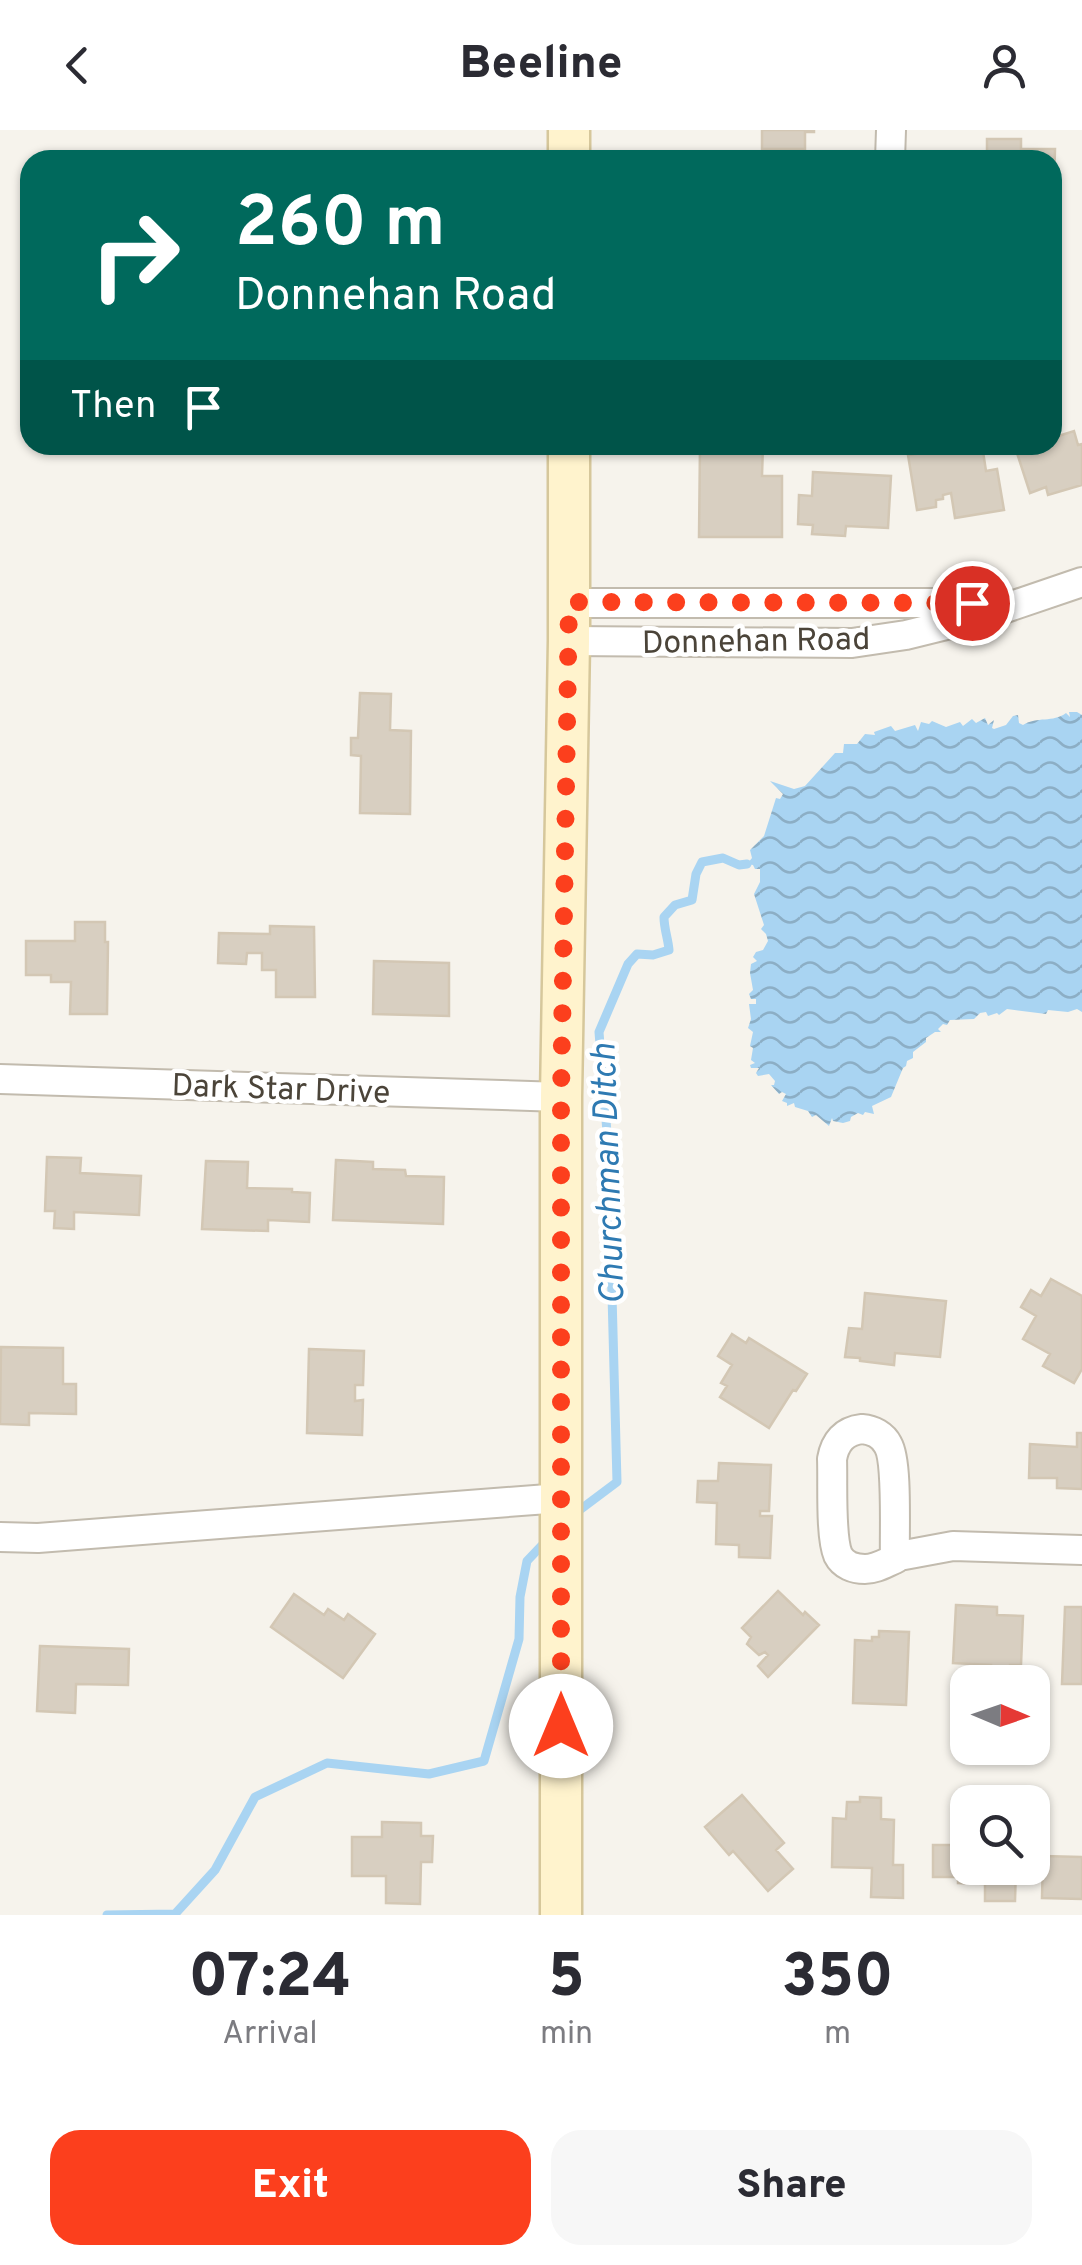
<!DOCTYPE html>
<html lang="en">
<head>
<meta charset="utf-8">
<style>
  :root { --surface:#fff; --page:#f7f7f7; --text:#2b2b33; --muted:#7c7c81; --accent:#fc3f1d }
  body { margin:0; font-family:Overpass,sans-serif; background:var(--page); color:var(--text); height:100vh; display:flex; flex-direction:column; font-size:38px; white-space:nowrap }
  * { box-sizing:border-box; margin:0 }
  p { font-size:32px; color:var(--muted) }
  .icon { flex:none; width:55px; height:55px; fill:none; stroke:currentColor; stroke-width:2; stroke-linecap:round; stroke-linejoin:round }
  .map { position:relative; height:1785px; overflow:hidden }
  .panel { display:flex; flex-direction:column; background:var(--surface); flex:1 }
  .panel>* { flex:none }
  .banner { position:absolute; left:20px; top:20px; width:1042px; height:305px; border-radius:30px; box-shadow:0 2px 8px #0004; background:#00695c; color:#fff; overflow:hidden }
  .needle { width:65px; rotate:92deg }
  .buttons { position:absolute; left:950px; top:1535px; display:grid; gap:20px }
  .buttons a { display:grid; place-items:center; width:100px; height:100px; border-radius:20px; background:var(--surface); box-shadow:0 2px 8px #0004; font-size:50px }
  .pin { position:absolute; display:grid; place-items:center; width:85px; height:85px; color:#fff; margin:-42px; border:5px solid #fff; border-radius:50%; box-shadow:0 2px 10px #0007 }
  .me { position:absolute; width:110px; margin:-55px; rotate:0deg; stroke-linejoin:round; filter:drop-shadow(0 0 8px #0008) }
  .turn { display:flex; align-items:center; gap:35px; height:210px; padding:0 50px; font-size:45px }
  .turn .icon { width:130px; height:130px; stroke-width:2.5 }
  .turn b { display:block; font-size:70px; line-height:85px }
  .then { display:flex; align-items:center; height:95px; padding:0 50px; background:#0003; gap:20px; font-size:38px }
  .eta { display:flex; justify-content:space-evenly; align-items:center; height:170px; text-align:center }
  .eta b { font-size:60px; font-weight:800; line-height:70px }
  .action { display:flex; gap:20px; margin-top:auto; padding:20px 50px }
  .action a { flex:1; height:115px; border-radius:30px; background:var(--accent); color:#fff; font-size:40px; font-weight:800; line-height:115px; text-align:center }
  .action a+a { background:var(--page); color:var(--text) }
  header { display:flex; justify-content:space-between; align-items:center; height:130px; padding:0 50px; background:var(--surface); font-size:45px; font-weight:800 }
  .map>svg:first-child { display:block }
  .water { fill:url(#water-waves) }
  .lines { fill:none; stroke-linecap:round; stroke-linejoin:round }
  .stream { stroke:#a9d4f2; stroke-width:9 }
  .building { fill:#d8cfc1; stroke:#d3c7b4; stroke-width:2.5 }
  .minor-casing { stroke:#c2bbae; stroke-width:32 }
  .secondary-casing { stroke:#d6c79b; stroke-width:45 }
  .minor { stroke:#fff; stroke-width:28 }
  .secondary { stroke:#fff3cd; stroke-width:40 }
  .route { stroke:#fc3f1d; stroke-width:18; stroke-dasharray:0 32.4 }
  .labels { text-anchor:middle; stroke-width:9; stroke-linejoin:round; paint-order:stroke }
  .street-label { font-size:32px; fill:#4b4439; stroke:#fff }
  .water-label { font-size:35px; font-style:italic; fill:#2e7ab2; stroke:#fff }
</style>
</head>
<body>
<header><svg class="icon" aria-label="back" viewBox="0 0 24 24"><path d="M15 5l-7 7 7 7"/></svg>Beeline<svg class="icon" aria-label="person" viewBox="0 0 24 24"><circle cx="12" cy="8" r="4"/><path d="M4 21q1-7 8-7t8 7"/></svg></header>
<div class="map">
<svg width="1082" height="1785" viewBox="0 0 1082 1785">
  <defs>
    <pattern id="water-waves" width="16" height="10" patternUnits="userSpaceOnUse" patternTransform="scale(2.5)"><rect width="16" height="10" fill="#a9d4f2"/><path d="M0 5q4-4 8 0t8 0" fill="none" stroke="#8caec5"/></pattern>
  </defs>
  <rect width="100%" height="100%" fill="#f6f3ec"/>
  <!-- water -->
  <path class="water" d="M1069,582H1077L1082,585V882L1077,879L1068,882L1048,880L1046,884L1007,879L999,885L997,883L988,886L986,882L980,883L974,889L950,890L947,895L943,894L938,899L941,902H935L926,908V912L913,922V928L907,931L906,936L903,938L891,967L872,976L874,984L865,982L863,985L858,983L851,987L850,991L843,993L833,991L832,988L829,996L816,985L812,987L808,981L795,977L794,973L787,976V973L782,971L786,964L782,962L779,964L771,955H774L775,951L769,944L758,946L756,943L759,938H751L750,935L755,933L751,930L753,918L750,916L753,902L748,898L751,889L749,874H756V869H751L749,864L753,860L750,843L751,834L757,831L753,827L756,822L763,820L768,811L766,804L761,799L764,795L754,764L760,752V739H755L753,735L747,734L752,728L750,720L764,706L776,668L780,669L783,664L770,651L794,659L805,656L835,623H843L844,614H857L865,604L875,605L874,602L891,596L895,601L915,595L918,601L921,592L929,594L932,591L946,597L960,592L963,596L972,589L976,593L985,588L988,595L994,590L992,598L994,599L1006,595L1013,586L1018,585L1019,593L1023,595C1037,586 1053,593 1066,583L1070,587Z"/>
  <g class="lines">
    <!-- stream -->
    <path class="stream" d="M581,1379L617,1352L608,1015L599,902L628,834L637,824L653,825L669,820C668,808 664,799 664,787L675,775L692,770L696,744L702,732L723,728L739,735L747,734
      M107,1785L175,1784L215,1740L255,1667L327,1633L429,1644L484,1631L519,1509L520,1467L527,1431L546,1411"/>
  </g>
  <!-- building -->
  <path class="building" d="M762,0H814V2H805V19H762Z
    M987,9H1021V19H1055L1054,54H1052V30H987Z
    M1074,301L1078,315L1082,314V355L1048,365L1046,357L1030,363L1016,320L1030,315H1052V308Z
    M700,315H763L762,346H782V407H699Z
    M941,315H982L986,341L997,339L1004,380L955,388L951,363L943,365V369L936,370V377L917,380L908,325L942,320Z
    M813,342L891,346L888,398L846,396L845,406L812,404L813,395L798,394L799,365L812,366Z
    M360,563L391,564L390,600L411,601L410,684L360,683L361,626L351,625V608H358Z
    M75,792H105V812H108L107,884H70L71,852H51V845H26V811H75Z
    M270,796L314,797L315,867H276V840H262V823H247L246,834L218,833L219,803L270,804Z
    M374,831L449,833V886L373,884Z
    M47,1027L81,1028L80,1043L141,1046L139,1085L74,1082V1099L54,1098L55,1081H45Z
    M336,1030L373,1032V1039L405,1040L406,1046L444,1047L443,1094L333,1090Z
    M206,1031L248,1032L247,1058L292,1059V1062L310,1063L309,1092L268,1090V1101L202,1099Z
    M1051,1149L1082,1166V1239L1074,1253L1043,1236L1050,1224L1023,1209L1036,1186L1021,1177L1031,1160L1041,1166Z
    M865,1163L946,1171L940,1227L895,1223L894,1235L860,1231V1228L845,1227L849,1198L862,1199Z
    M732,1204L746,1213L749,1208L807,1244L796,1261L793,1260L769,1298L720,1267L727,1256L721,1253L732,1235L718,1226Z
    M1,1217L63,1218V1254H76V1284L29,1283V1295L0,1294Z
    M309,1219L364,1221L363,1255H355V1271L363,1270L362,1305L307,1303Z
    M1077,1303H1082V1359L1057,1358V1348H1029L1030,1314L1077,1317Z
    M719,1333L771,1335L769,1381H760V1386H772L770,1428L739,1427V1415L716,1414L717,1373L697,1372L698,1351H718Z
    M778,1461L803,1485L805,1482L819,1495L768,1547L758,1536L768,1525L765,1522L759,1525L747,1514L751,1507L742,1498Z
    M294,1464L324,1485L328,1479L344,1490L348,1484L375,1504L343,1548L271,1497Z
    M956,1475L997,1477V1485L1023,1486L1021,1535H1010L1009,1552L990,1551L991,1535L953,1533Z
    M1065,1477H1082V1554H1062Z
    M879,1501L909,1502L906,1575L853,1573L855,1510L872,1511V1507H879Z
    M40,1516L129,1519L128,1555L76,1554L75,1583L37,1581Z
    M742,1665L784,1713L776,1720L793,1739L768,1761L733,1721L729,1725L705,1697Z
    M860,1667L881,1668V1689L894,1690L893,1735H903V1768L871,1767L872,1738L832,1737L833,1688L846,1689L847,1672H860Z
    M382,1692L421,1693V1706H433L432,1732H421L420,1774L386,1773V1746H352V1707H382Z
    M962,1693H968V1738H1016L1015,1771H985V1754L958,1753V1747H933V1715H961Z
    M1043,1726L1082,1727V1769L1042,1768Z"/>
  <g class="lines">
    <defs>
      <path id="minor" d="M890,30L891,0
        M569,473H972L991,470
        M569,511L852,513L906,505L979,487L1082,452
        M0,949L561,967
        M862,1299C873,1300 883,1305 888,1315C898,1332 894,1405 895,1429C885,1433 876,1439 865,1439C854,1439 843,1435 838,1425C830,1406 833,1352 832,1329C835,1312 844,1301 862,1299Z
        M0,1407L38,1408L561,1368
        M895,1429L899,1426L953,1416L1082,1420"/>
      <path id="secondary" d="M569,30V0
        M561,1785V967L569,511V315"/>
    </defs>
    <!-- minor casing -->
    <use href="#minor" class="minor-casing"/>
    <!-- secondary casing -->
    <use href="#secondary" class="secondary-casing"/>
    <!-- minor -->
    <use href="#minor" class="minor"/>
    <!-- secondary -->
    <use href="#secondary" class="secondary"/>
  </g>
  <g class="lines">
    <!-- route -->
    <path class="route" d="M561,1596V968L569,472L972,473"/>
  </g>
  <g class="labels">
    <!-- street labels -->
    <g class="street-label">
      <text transform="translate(756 510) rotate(-1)" y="11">Donnehan Road</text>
      <text transform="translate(281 958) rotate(2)" y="11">Dark Star Drive</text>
    </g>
    <!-- water labels -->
    <g class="water-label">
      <text transform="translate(607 1044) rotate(-92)" y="12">Churchman Ditch</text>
    </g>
  </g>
</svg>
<div class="buttons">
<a><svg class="needle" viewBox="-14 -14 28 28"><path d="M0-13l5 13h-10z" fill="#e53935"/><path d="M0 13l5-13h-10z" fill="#7c7c81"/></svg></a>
<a><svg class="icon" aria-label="search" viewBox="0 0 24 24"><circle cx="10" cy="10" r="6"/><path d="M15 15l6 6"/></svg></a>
</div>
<div class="pin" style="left:972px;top:473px;background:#d93025"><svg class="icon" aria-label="arrive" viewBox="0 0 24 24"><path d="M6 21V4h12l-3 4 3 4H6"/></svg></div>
<svg class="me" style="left:561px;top:1596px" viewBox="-20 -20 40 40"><circle r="19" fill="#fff"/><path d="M0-13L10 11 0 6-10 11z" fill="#fc3f1d"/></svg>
<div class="banner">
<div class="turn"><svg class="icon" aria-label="right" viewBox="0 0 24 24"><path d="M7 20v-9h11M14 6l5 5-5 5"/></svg><div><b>260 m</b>Donnehan Road</div></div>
<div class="then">Then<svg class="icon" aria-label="arrive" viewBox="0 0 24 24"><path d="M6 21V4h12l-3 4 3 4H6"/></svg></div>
</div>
</div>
<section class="panel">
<div class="eta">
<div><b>07:24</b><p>Arrival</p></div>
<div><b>5</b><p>min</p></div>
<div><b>350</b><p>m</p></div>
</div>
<div class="action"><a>Exit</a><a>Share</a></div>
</section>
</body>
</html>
